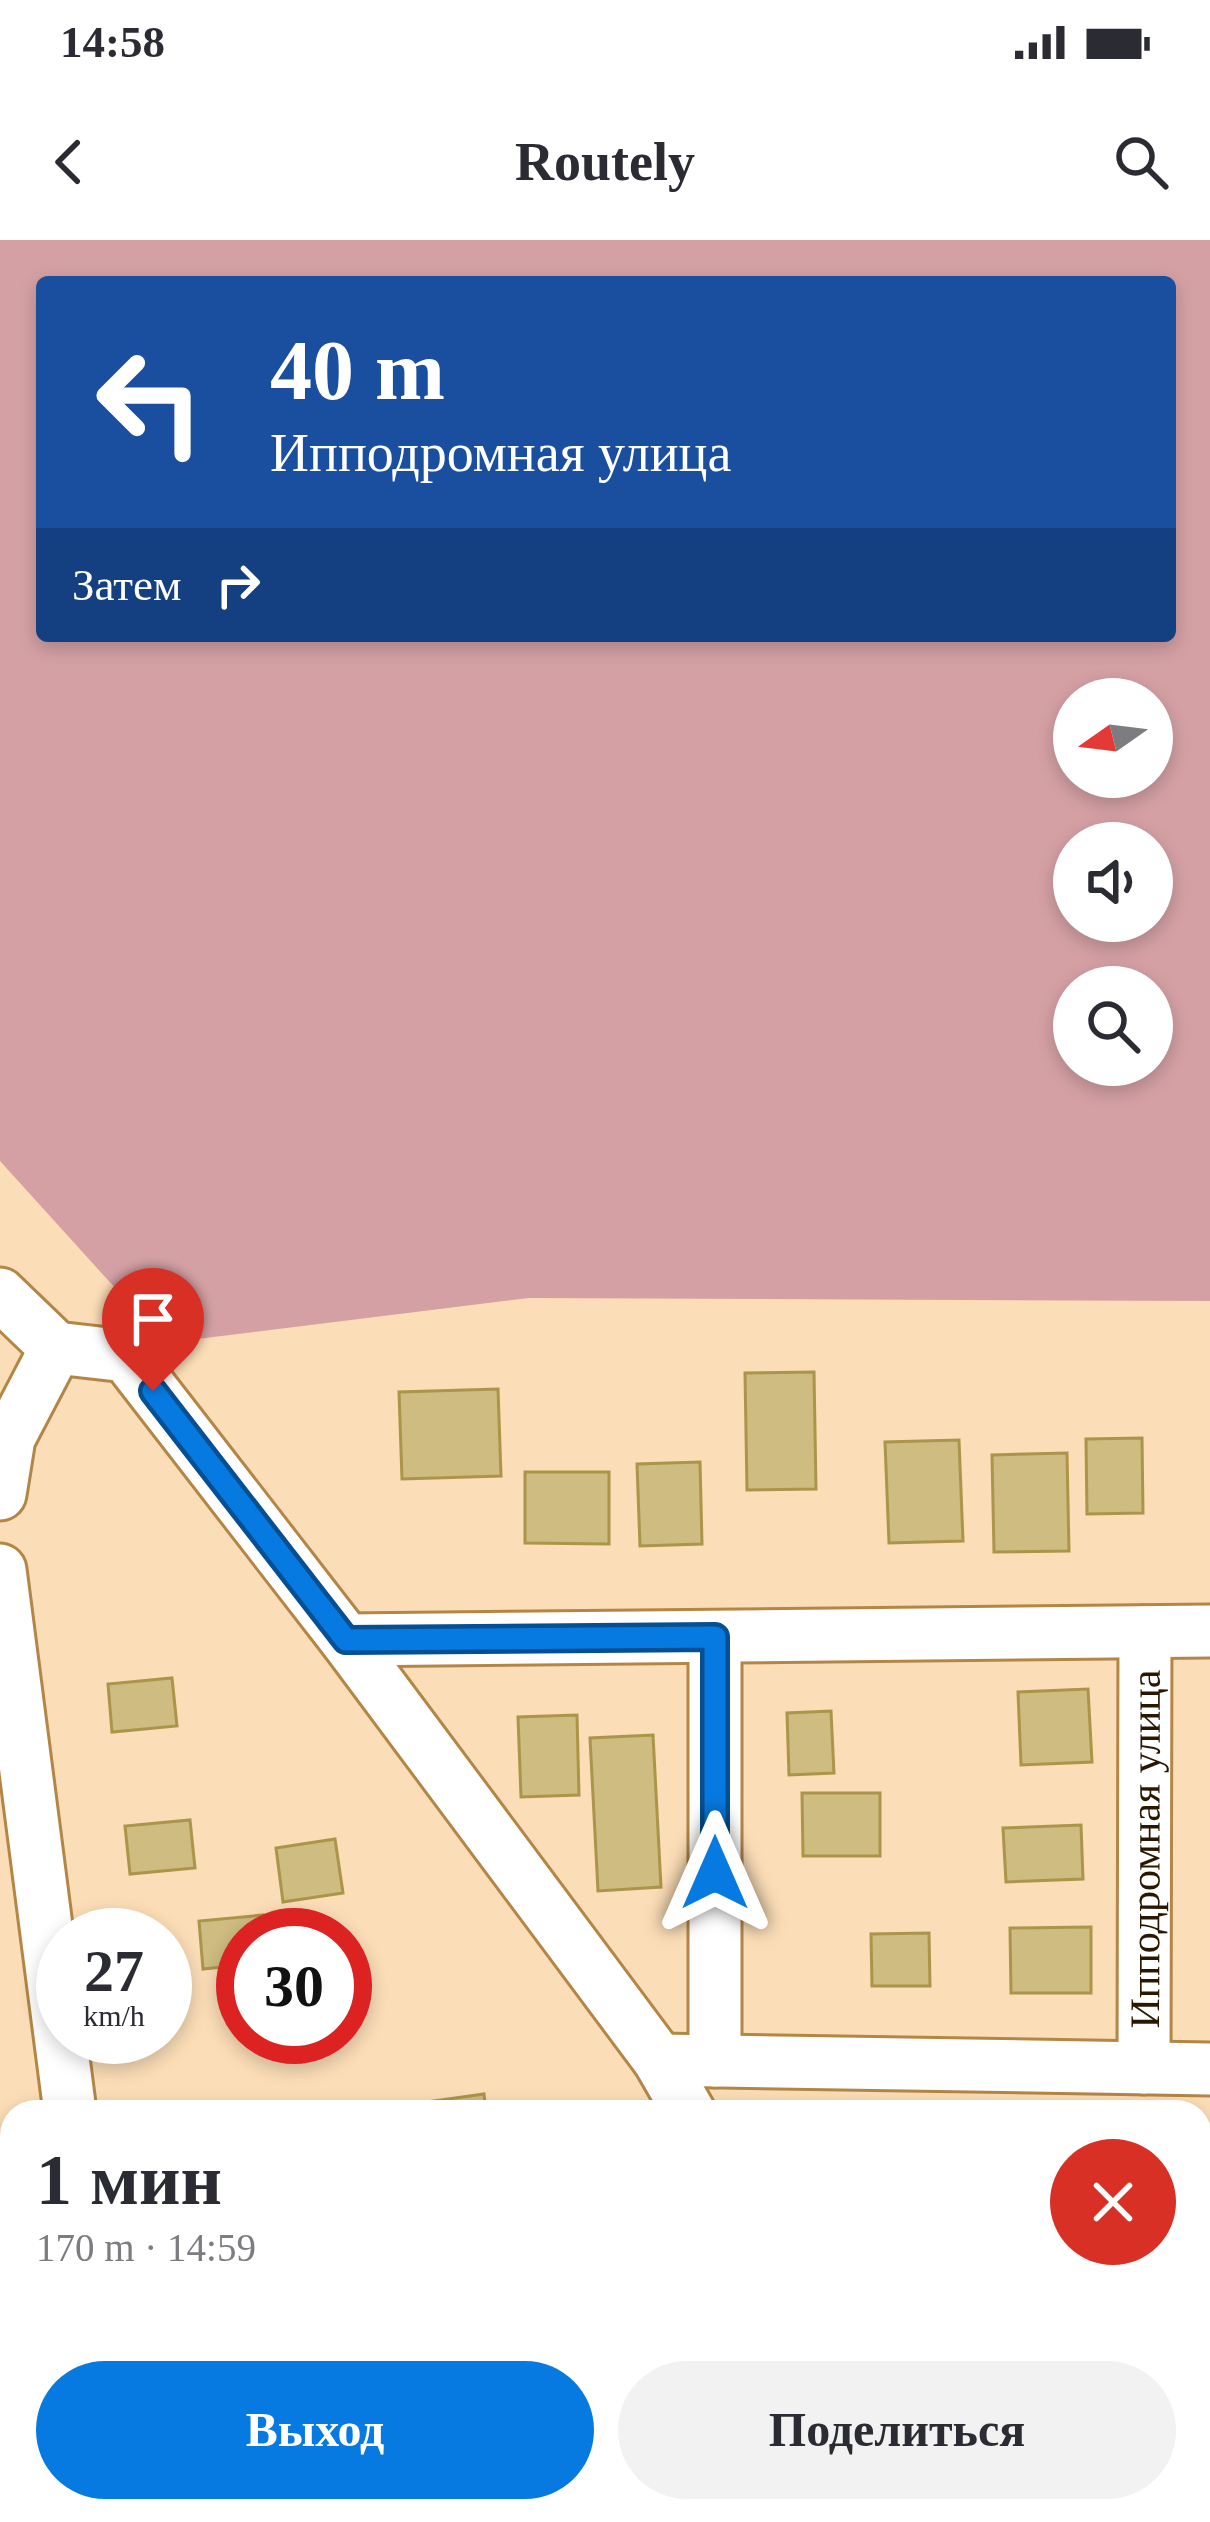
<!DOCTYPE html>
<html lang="ru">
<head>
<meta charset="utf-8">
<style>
  :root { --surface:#fff; --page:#f2f2f3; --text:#2b2b33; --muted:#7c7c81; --accent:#077ae1 }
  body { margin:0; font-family:"Times New Roman",serif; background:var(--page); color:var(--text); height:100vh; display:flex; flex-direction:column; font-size:45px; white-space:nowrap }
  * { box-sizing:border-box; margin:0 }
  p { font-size:39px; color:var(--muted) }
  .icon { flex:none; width:66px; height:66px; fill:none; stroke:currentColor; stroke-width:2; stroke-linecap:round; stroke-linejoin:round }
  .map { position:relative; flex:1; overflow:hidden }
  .side { position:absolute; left:0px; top:1860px; width:1212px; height:423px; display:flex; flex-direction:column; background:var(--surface); border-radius:36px 36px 0 0; box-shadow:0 6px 18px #0003 }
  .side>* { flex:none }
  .hud { position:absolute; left:36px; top:36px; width:1140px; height:366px; border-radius:12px; box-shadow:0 6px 18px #0003; background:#1a4fa0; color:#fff; overflow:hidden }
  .needle { width:78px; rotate:256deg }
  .buttons { position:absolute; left:1053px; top:438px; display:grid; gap:24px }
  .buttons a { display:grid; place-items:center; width:120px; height:120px; border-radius:50%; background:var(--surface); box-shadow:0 6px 18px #0003; font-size:60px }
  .speed { position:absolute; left:36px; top:1668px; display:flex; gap:24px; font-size:60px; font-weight:700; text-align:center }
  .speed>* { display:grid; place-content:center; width:156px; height:156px; border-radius:50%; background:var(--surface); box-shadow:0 6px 18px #0003; line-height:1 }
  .speed small { font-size:30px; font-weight:400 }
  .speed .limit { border:18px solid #d22; background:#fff; color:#111 }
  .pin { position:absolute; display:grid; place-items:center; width:102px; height:102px; color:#fff; margin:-123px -51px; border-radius:50% 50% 50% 0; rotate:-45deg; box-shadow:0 0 12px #0007 }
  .pin .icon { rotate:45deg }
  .me { position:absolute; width:132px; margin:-66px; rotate:0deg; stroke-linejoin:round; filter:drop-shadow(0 0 9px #0008) }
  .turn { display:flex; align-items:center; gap:42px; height:252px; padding:0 36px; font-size:54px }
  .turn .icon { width:156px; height:156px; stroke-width:2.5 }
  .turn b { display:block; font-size:84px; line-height:102px }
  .then { display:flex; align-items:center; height:114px; padding:0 36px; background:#0003; gap:24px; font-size:45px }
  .round { display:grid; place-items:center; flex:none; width:126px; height:126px; border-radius:63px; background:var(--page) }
  .summary { display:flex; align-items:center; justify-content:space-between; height:204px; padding:0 36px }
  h1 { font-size:72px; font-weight:700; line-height:90px }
  .button { display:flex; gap:24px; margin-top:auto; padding:24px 36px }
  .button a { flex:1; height:138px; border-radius:72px; background:var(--accent); color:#fff; font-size:48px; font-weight:700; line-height:138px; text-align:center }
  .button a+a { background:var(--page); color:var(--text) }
  .status { display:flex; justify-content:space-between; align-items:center; height:84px; padding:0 60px; background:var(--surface); direction:ltr }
  .status svg { height:33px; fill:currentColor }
  header { display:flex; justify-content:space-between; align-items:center; height:156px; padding:0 36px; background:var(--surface); font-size:54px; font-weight:700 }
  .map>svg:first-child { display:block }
  .green { fill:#d4a0a4; fill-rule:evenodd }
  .building { fill:#cebc80; stroke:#ab9549; stroke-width:3 }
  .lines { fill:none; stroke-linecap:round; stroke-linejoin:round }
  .minor-casing { stroke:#b48645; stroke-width:57 }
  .minor { stroke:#fff; stroke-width:51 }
  .route-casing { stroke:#054f92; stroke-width:30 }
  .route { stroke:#077ae1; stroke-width:21 }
  .labels { text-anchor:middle; stroke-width:10; stroke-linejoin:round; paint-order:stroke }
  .street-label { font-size:42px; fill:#291700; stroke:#fbddb7 }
</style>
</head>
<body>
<div class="status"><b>14:58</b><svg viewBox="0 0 49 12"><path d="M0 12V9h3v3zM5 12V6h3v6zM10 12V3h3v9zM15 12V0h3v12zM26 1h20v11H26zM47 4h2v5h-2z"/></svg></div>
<header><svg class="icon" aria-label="back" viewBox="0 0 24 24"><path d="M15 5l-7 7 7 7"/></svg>Routely<svg class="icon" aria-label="search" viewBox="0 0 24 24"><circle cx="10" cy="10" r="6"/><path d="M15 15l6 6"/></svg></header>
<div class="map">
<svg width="1210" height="2282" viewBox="0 0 1210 2282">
  <rect width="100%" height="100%" fill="#fbddb7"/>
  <!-- green -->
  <path class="green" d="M0,0H1210V1061L529,1058L165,1103L0,921ZM42,42H1170V396H42ZM1074,459H1152V537H1074ZM1074,603H1152V681H1074ZM1074,747H1152V825H1074Z"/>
  <!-- building -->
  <path class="building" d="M814,1132L816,1249L747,1250L745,1133Z
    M498,1149L501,1236L402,1239L399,1152Z
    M1142,1198L1143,1273L1087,1274L1086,1199Z
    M959,1200L963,1301L889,1303L885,1202Z
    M1067,1213L1069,1311L994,1312L992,1215Z
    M700,1222L702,1304L640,1306L637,1224Z
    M525,1232H609V1304L525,1303Z
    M172,1438L177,1486L112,1492L108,1444Z
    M1088,1449L1092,1522L1021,1525L1018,1452Z
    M831,1471L834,1533L789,1535L787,1473Z
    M577,1475L579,1555L521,1557L518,1477Z
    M653,1495L661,1647L598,1651L590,1498Z
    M802,1553H880V1616H803Z
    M190,1580L195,1628L130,1634L125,1586Z
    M1081,1585L1083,1639L1006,1642L1003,1588Z
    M335,1599L343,1653L283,1662L276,1608Z
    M263,1675L265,1695H243V1725L203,1729L199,1681Z
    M1091,1687V1753H1011L1010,1688Z
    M929,1693L930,1746H872L871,1694Z
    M484,1854L486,1872H399L398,1866Z
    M1200,1925H1210V1997L1200,1998Z
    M1200,2083H1210V2149H1200Z
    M516,2271H544L545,2282H479L478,2275Z"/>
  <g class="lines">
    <defs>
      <g id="minor">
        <path d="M0,1054L56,1108L126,1116L346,1400L659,1820L689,1872"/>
        <path d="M0,1254L9,1198L56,1108"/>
        <path d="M0,1330L70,1872"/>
        <path d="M715,1397V1821"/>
        <path d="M346,1400L1210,1391"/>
        <path d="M659,1820L1210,1829"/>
        <path id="s1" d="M1144,1828L1145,1392"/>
        <path d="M1200,2208H1210"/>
        <path d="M0,2236L12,2235"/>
        <path d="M121,2271L122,2282"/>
        <path d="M822,2271V2282"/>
      </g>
    </defs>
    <!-- minor casing -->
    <use href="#minor" class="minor-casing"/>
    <!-- minor -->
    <use href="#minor" class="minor"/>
  </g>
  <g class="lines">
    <defs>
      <path id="route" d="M153,1151L346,1400L715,1397V1633"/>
    </defs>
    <!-- route casing -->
    <use href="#route" class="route-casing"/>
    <!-- route -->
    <use href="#route" class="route"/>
  </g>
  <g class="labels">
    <!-- street labels -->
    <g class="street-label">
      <text dy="15" stroke="none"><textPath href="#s1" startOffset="219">Ипподромная улица</textPath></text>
    </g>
  </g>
</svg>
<div class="buttons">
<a><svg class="needle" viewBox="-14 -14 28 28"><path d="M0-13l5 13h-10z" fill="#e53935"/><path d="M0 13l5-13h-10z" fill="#7c7c81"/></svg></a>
<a><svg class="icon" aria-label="sound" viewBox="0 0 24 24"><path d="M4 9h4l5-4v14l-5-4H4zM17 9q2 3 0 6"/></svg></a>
<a><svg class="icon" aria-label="search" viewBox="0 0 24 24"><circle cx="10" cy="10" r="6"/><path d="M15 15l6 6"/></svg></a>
</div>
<div class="speed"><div>27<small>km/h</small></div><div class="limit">30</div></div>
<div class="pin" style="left:153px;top:1151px;background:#d93025"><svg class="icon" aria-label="arrive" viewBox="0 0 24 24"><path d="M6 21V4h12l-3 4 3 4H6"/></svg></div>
<svg class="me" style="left:715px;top:1633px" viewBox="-20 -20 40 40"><path d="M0-17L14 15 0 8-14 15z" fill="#077ae1" stroke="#fff" stroke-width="4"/></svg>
<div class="hud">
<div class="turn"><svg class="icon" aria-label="left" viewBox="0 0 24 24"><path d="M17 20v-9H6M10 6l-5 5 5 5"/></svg><div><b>40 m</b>Ипподромная улица</div></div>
<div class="then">Затем<svg class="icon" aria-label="right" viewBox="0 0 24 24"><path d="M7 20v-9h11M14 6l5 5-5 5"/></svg></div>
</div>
<section class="side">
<div class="summary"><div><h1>1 мин</h1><p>170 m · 14:59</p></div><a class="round" style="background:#d93025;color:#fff"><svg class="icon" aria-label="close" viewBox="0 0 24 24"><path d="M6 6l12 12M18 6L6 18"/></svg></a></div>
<div class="button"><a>Выход</a><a>Поделиться</a></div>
</section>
</div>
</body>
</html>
